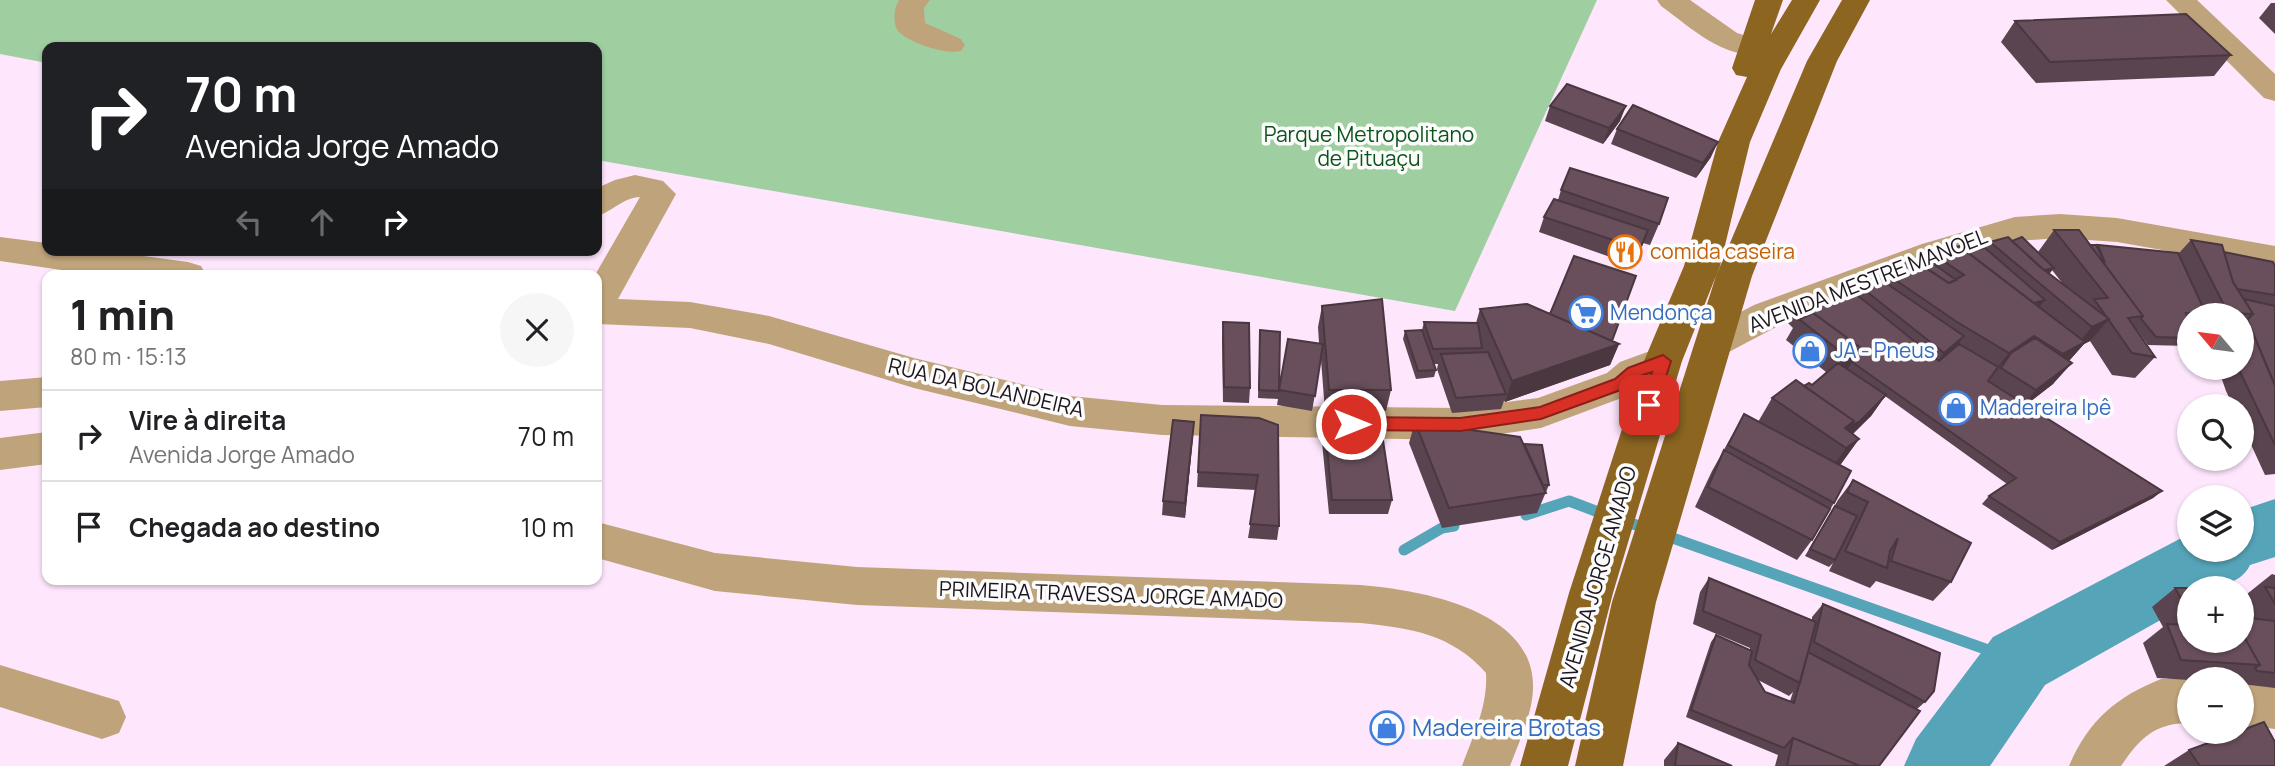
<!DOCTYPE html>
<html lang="pt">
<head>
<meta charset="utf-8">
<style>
  :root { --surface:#fff; --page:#f6f6f6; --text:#202124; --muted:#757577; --line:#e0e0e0 }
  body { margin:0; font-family:Manrope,sans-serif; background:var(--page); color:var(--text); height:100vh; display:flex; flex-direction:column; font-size:26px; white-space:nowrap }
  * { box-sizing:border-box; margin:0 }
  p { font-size:23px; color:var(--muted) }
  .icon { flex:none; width:38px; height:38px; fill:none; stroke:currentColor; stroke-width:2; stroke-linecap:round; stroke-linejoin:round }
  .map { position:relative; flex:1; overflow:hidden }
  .sheet { position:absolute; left:42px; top:270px; width:560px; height:315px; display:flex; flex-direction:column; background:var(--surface); border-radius:14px; box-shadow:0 2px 5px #0004 }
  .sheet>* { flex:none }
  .banner { position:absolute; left:42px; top:42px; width:560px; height:214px; border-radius:14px; box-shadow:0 2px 5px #0004; background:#202124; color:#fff; overflow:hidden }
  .needle { width:46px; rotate:299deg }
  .controls { position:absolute; left:2177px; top:303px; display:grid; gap:14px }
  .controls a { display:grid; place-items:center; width:77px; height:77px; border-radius:50%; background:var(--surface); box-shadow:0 2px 5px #0004; font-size:35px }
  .pin { position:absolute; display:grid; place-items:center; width:60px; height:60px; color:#fff; margin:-30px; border-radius:14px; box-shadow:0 4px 10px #0006 }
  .me { position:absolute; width:77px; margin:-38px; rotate:90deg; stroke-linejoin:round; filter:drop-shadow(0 0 5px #0008) }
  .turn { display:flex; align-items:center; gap:24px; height:147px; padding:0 28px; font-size:32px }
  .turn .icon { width:91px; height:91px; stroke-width:2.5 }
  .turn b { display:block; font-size:49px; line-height:60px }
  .lanes { display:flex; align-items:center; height:66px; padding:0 28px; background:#0003; justify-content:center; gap:35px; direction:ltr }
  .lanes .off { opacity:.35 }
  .round { display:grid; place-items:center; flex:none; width:74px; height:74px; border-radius:37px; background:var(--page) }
  .overview { display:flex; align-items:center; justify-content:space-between; height:119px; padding:0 28px }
  h1 { font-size:42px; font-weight:800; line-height:52px }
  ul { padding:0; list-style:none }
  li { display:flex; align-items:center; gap:21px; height:91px; padding:0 28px; border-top:2px solid var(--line) }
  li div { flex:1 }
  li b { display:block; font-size:26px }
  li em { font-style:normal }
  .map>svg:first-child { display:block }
  .forest { fill:#9fcfa0 }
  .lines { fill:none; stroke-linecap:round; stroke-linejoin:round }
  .stream { stroke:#56a4b8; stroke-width:11 }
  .river { fill:#56a4b8; fill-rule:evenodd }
  .minor { fill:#bfa47b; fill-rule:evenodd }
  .major { fill:#8c6621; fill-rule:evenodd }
  .wall { fill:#5a444f; fill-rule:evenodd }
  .shaded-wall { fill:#4a3740 }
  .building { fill:#694f5c; stroke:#4a3740; stroke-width:2 }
  .route { fill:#d93025; stroke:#8d1f18; stroke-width:2 }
  .labels { text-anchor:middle; stroke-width:7; stroke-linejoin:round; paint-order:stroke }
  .park-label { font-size:21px; fill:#0a5319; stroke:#fcfcfc }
  .food-label { font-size:21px; fill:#c56008; stroke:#fcfcfc; text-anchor:start }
  .street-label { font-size:21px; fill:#1d151d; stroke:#fcfcfc }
  .shop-label { font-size:21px; fill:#366cbe; stroke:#fcfcfc; text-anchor:start }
  .near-shop-label { font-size:24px; fill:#366cbe; stroke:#fcfcfc; text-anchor:start }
</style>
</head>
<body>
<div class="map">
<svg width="2275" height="766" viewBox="0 0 2275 766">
  <rect width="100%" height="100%" fill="#fee6fd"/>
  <!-- forest -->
  <path class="forest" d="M0,0H1597L1455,311L597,160V47H47V63L0,54Z"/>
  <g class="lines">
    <!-- stream -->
    <path class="stream" d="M1526,515L1569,501L1606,515
      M1622,520L2019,661
      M1404,550L1442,528L1454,526"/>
    <!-- river -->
    <path class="river" d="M2275,499V557L2250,565C2240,587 2209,588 2189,588V604L2045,685L1990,766H1904L1916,739L1993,637L2189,534V550H2242V510Z"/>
    <!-- minor -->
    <path class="minor" d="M899,0H930L924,8L925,23L961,39L965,45L961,51C945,55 910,43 899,32C892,25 894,7 899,0Z
      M1657,0H1690L1737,33L1763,41L1767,47L1763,53C1726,62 1689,26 1661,6Z
      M2166,0H2197L2275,74V101L2264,98Z
      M635,175L663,181L676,194L618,299L690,302L769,316L914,358L1070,396L1162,405L1460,408L1538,398L1607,373L1620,362L1650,351L1663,347L1676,351L1682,361L1676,371L1648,382L1635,393L1541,428L1460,440L1162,435L1070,426L914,388L769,344L690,328L597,324L595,275L640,197C624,197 612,212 597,216V188L615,180Z
      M2060,214L2117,218L2275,246V270L2117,242L2060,238L2016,241L1946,262L1780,325L1727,353L1714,357L1701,353L1695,343L1701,333L1754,305L1922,244L2015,217Z
      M0,237L47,243V250H99L188,262L201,266L206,275H96L0,261Z
      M47,377V407L0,411V381Z
      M47,432V464L0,470V438Z
      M597,522L715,553L857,567L1361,585C1419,590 1536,609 1533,689C1532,715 1519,742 1510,766H1462C1473,736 1488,706 1486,673C1452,634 1410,628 1361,623L857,605L715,591L597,558Z
      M0,665L119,701L126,717L119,733L102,739L0,707Z
      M2161,679H2189V723C2155,723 2140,738 2121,766H2069C2088,721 2116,697 2161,679Z
      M2242,681L2275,685V729L2242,725Z"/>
    <!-- major -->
    <path class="major" d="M1755,0H1783L1771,34L1792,0H1820L1781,69L1750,142L1720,266L1682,361L1613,593L1568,766H1520L1569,593L1644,361L1684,266L1718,142L1747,77L1736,75L1732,68Z
      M1842,0H1870L1837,61L1752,276L1656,602L1623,766H1575L1612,602L1716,276L1807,61Z"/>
  </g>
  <!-- wall -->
  <path class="wall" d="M2271,3H2275V34L2259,18Z
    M2015,21L2231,55L2214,76L2036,83L2001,42Z
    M1550,106L1620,121L1603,144L1545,121Z
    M1617,129L1711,157L1696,178L1611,144Z
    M1561,190L1659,224L1650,245L1643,243L1633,265L1539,232L1544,217L1558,200Z
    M2054,230L2090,245L2097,247L2098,245L2178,254L2191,240L2224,252L2275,266V474L2265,475L2242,425V406H2233L2226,391L2218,368H2242V315H2189V346L2148,345L2134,326L2155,357L2135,378L2112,375L2090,341L2084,344L2069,361L2053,384L2026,405L2162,491L2153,498L2052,550L1982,504L1989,496L2007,484L1885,396L1871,416L1852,434L1859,439L1840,465L1834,503L1812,540L1797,560L1695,507L1712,471L1744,414L1758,422L1772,398L1804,386L1812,385L1826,372L1786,340L1793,328L1788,323L1793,315L1851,291L1856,283L1877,277L1881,270L1928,260L1932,253L1966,251L1985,248L1990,242L2012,241L2038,252ZM2052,270L2063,284L2049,274Z
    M1322,306L1391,390L1386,411H1325L1321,360L1312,411L1277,405L1278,399L1258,398L1260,330L1279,388L1319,343L1318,327Z
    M1480,309L1612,341L1619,344L1610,365L1505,402L1504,401L1501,409L1452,413L1437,369L1438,364H1434L1436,370L1434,377L1416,379L1403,339L1405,331L1422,330L1424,322L1476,323Z
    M1223,322L1250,388L1249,403L1223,402L1222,337Z
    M1201,415L1259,418L1279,526L1277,540L1248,538L1256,490L1197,487Z
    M1415,422L1524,444L1549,485L1537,513L1442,528L1409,443Z
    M1325,427L1392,500L1388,514H1329L1322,442Z
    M1193,436L1185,518L1162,515L1163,501Z
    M1853,480L1951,582L1933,601L1876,581L1870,588L1829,571L1833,563L1829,567L1805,556L1838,500Z
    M2272,574L2275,575V688L2242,684V679H2189V680L2157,678L2143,643L2163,627L2152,607L2175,588H2189V640L2246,617L2242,610V605L2250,599L2247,594Z
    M1709,578L1812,620V617L1823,604L1925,702L1917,709L1879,766H1775L1778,755L1686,717L1711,642L1716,635L1750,650V648L1693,624L1700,592ZM1758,680L1789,696L1793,692L1790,701L1765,692Z
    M1678,743L1732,766H1664V760Z
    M2189,750L2275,766H2164Z"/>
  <!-- shaded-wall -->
  <path class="shaded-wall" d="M1626,106L1620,121L1603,144L1609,128Z
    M1718,142L1711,157L1696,178L1703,163Z
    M2054,268L2042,283L2035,272Z
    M2045,300L2033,315L2023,306Z
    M2109,319L2090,341L2084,344L2067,363L2044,375L2063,354L2074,348L2092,327Z
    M1964,336L1953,351L1933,368L1944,353Z
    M2034,336L2017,357L2000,369L2011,353L1996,371L1992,374L2009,353Z
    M1619,344L1610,365L1505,402L1512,381Z
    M1861,348L1847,370L1832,377L1846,356Z
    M2072,363L2053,384L2018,411L2036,390Z
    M1886,395L1871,416L1845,442V428Z
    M1194,422L1193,436L1185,518V503Z
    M1859,439L1836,471L1823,480L1846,448Z
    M2162,491L2153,498L2052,550L2060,542Z"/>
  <!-- building -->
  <path class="building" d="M2186,14L2231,55L2050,62L2015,21Z
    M1567,84L1626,106L1609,128L1550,106Z
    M1633,105L1718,142L1703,163L1617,129Z
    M1570,168L1668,198L1659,224L1561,190Z
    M1554,199L1648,230L1640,249L1544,217Z
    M2054,230H2079L2143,316L2128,318L2155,357L2132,353L2094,299L2108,298Z
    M2008,237L2039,266L2109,319L2092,327L1990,242Z
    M2022,237L2054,268L2044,270L2012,241Z
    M2191,240L2222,245L2233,282L2253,314L2228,313Z
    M2090,245H2096L2105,263L2098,245L2178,253L2206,314L2186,313L2189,320V338L2156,337L2141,319L2143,316Z
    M1959,246L2085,342L2063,354L2034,336L2009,353L1957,322L1881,270L1913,259L1949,283L1964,275L1932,253Z
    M1985,248L2045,300L2034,303L1966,251Z
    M2224,252L2273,262L2275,266V295L2237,289L2233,282Z
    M1574,256L1636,276L1612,341L1550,314Z
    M1928,260L1956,280L1949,283L1918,263Z
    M1877,277L1964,336L1944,353L1856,283Z
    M1852,291L1939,361L1959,344L1998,367L1988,381L2162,491L2060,542L1989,496L2016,478L1852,362L1861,348L1813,313L1798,320L1793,315Z
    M1382,299L1391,390H1329L1322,306Z
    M2244,299L2275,306V384L2274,383L2248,321H2246L2253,314Z
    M1527,304L1619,344L1512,381L1480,309Z
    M1813,313L1861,348L1846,356L1799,319Z
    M2242,321H2248L2275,386V445L2242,376L2238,368H2242Z
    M1223,322L1249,323L1250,388L1224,387Z
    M1424,322L1478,323L1482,348L1433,349Z
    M1260,330L1280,332L1279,391L1259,390Z
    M1422,330L1436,370L1418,371L1405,331Z
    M2035,338L2072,363L2036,390L2001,368L2011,353Z
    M1288,339L1323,344L1315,396L1279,390Z
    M1488,352L1506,394L1456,398L1441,354Z
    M1838,363L1886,395L1860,421L1851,426L1854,421L1804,386L1809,383L1812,385Z
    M1796,380L1854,421L1845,428L1859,439L1846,448L1772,398Z
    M1744,414L1851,471L1834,503L1728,445Z
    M1201,415L1259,418L1278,425L1279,526L1250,524L1258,475L1198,472Z
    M1173,420L1194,422L1185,503L1163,501Z
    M1415,422L1520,437L1546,493L1449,508Z
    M1325,427H1381L1392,500H1332Z
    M1524,444L1542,445L1549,485H1543Z
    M1724,450L1830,509L1812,540L1708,487Z
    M1853,480L1971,543L1951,582L1891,561L1898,538L1890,551L1887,568L1845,551L1868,502L1847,492Z
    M1835,506L1857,516L1835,560L1810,549Z
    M1709,578L1816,622L1800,683L1755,660L1761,635L1703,611Z
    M2265,587L2275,588V604Z
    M2175,588H2189V612Z
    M1823,604L1940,653L1934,691L1925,702L1814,642Z
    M2242,617L2275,621V673L2257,671L2255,668L2260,665L2242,633Z
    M2167,624L2189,625V640H2242V633L2260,665L2181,660Z
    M1716,635L1752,651L1749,665L1765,692L1794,703L1808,652L1920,711L1879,766H1860L1793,738L1784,748L1691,710Z
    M2264,722L2275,742V766H2200L2189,750L2238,732H2242V730Z
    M1793,738L1860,766H1787Z
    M1678,743L1732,766H1675Z"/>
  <!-- route -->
  <path class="route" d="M1663,355L1671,361L1657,405L1649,411L1641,405L1652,372L1640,376L1626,388L1541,419L1460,431L1351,430L1343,424L1351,417L1460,418L1540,407L1615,379L1628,368Z"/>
  <!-- icons -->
  <defs>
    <symbol id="restaurant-ring" viewBox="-11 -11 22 22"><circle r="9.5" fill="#fcfcfc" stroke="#e8710a" stroke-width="1.5"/><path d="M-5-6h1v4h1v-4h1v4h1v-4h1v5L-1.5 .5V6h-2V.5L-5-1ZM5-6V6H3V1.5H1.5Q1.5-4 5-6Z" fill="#e8710a"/></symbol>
    <symbol id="supermarket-ring" viewBox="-11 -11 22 22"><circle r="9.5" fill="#fcfcfc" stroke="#3f7fe0" stroke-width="1.5"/><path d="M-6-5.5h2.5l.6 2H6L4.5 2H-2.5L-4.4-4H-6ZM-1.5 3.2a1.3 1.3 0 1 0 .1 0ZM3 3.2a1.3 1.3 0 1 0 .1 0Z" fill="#3f7fe0"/></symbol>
    <symbol id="shop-ring" viewBox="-11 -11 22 22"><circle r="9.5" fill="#fcfcfc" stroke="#3f7fe0" stroke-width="1.5"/><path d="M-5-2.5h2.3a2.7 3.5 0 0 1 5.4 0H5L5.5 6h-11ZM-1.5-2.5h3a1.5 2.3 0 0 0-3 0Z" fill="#3f7fe0"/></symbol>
  </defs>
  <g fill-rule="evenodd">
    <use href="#restaurant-ring" x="1606" y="233" width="38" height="38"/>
    <use href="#supermarket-ring" x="1567" y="294" width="38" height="38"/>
    <use href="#shop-ring" x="1791" y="332" width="38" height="38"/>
    <use href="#shop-ring" x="1937" y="389" width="38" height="38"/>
    <use href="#shop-ring" x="1368" y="709" width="38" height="38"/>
  </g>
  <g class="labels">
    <!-- park labels -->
    <g class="park-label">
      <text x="1369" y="142">Parque Metropolitano<tspan x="1369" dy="24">de Pituaçu</tspan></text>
    </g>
    <!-- food labels -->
    <g class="food-label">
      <text x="1650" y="259">comida caseira</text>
    </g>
    <!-- street labels -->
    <g class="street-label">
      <text transform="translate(1868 281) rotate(-21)" y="7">AVENIDA MESTRE MANOEL</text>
      <text transform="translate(986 388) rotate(13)" y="7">RUA DA BOLANDEIRA</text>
      <text transform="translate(1598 577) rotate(-74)" y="7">AVENIDA JORGE AMADO</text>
      <text transform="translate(1111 595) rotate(2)" y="7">PRIMEIRA TRAVESSA JORGE AMADO</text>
    </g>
    <!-- shop labels -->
    <g class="shop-label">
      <text x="1610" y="320">Mendonça</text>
      <text x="1834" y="358">JA - Pneus</text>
      <text x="1980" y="415">Madereira Ipê</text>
    </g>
    <!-- near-shop labels -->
    <g class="near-shop-label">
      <text x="1412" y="736">Madereira Brotas</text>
    </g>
  </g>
</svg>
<div class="controls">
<a><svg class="needle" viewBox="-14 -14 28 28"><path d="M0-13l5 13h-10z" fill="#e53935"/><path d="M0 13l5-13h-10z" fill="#757577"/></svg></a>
<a><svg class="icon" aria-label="search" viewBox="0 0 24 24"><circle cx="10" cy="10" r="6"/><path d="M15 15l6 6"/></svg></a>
<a><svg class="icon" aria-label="layers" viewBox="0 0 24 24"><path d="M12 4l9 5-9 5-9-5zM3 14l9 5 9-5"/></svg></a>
<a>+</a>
<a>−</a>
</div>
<div class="pin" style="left:1649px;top:405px;background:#d93025"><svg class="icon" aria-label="arrive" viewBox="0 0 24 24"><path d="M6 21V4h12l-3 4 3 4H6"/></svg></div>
<svg class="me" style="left:1351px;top:424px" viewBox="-20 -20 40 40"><circle r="17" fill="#d93025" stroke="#fff" stroke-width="3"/><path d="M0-11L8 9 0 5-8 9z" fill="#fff"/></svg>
<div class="banner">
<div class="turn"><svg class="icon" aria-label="right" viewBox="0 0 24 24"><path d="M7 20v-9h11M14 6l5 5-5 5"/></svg><div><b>70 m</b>Avenida Jorge Amado</div></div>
<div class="lanes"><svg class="icon off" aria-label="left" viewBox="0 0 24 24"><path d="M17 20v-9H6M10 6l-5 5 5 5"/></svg><svg class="icon off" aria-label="ahead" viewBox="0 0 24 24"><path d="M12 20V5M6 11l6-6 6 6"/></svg><svg class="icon" aria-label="right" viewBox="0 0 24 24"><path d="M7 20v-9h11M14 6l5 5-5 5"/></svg></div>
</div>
<section class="sheet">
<div class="overview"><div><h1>1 min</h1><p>80 m · 15:13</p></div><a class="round"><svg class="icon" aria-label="close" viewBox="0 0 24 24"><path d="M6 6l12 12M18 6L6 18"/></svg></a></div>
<ul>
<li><svg class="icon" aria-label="right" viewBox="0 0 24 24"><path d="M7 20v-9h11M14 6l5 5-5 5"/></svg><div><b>Vire à direita</b><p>Avenida Jorge Amado</p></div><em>70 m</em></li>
<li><svg class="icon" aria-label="arrive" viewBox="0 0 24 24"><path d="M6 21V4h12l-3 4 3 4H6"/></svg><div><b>Chegada ao destino</b></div><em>10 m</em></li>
</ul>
</section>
</div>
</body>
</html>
